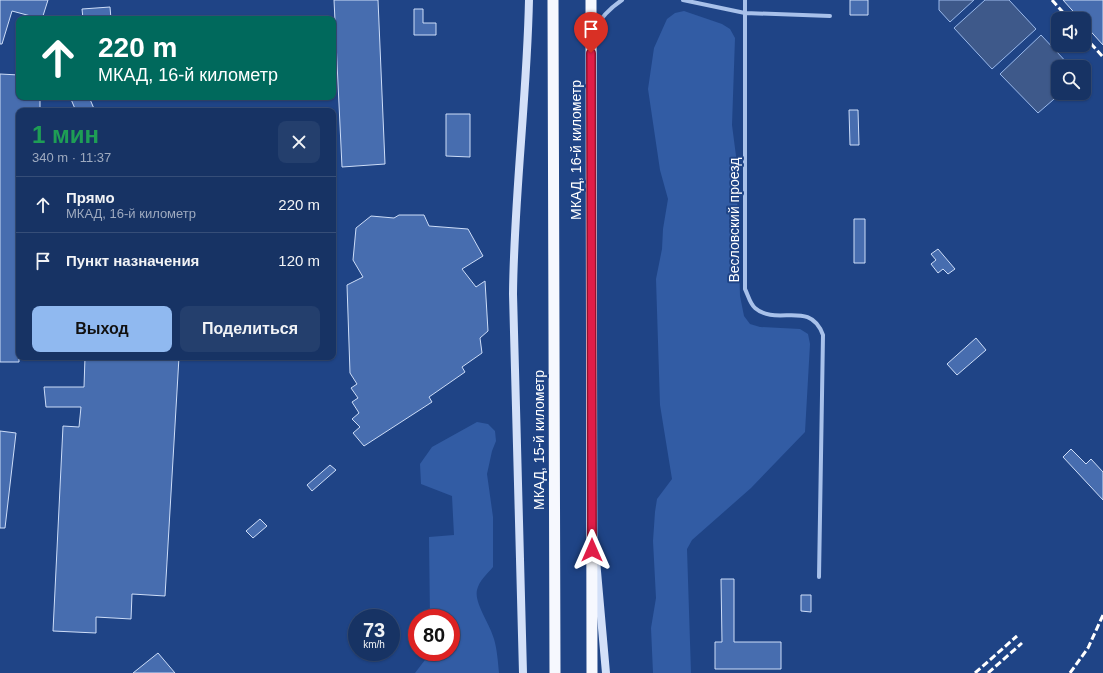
<!DOCTYPE html>
<html lang="ru">
<head>
<meta charset="utf-8">
<style>
  :root { --surface:#173364; --page:#243f6d; --text:#f1f3f6; --muted:#9eaabf; --line:#364e78; --accent:#90b9f0 }
  body { margin:0; font-family:Arial,sans-serif; background:var(--page); color:var(--text); height:100vh; display:flex; flex-direction:column; font-size:15px; white-space:nowrap }
  * { box-sizing:border-box; margin:0 }
  p { font-size:13px; color:var(--muted) }
  .icon { flex:none; width:22px; height:22px; fill:none; stroke:currentColor; stroke-width:2; stroke-linecap:round; stroke-linejoin:round }
  .map { position:relative; flex:1; overflow:hidden }
  .panel { position:absolute; left:16px; top:108px; width:320px; height:252px; display:flex; flex-direction:column; background:var(--surface); border-radius:8px; box-shadow:0 1px 3px #0004,0 0 0 1px var(--line) }
  .panel>* { flex:none }
  .guide { position:absolute; left:16px; top:16px; width:320px; height:84px; border-radius:8px; box-shadow:0 1px 3px #0004,0 0 0 1px var(--line); background:#00695c; color:#fff; overflow:hidden }
  .fabs { position:absolute; left:1051px; top:12px; display:grid; gap:8px }
  .fabs a { display:grid; place-items:center; width:40px; height:40px; border-radius:8px; background:var(--surface); box-shadow:0 1px 3px #0004,0 0 0 1px var(--line); font-size:20px }
  .speed { position:absolute; left:348px; top:609px; display:flex; gap:8px; font-size:20px; font-weight:700; text-align:center }
  .speed>* { display:grid; place-content:center; width:52px; height:52px; border-radius:50%; background:var(--surface); box-shadow:0 1px 3px #0004,0 0 0 1px var(--line); line-height:1 }
  .speed small { font-size:10px; font-weight:400 }
  .speed .limit { border:6px solid #d22; background:#fff; color:#111 }
  .pin { position:absolute; display:grid; place-items:center; width:34px; height:34px; color:#fff; margin:-41px -17px; border-radius:50% 50% 50% 0; rotate:-45deg; box-shadow:0 0 4px #0007 }
  .pin .icon { rotate:45deg }
  .me { position:absolute; width:44px; margin:-22px; rotate:0deg; stroke-linejoin:round; filter:drop-shadow(0 0 3px #0008) }
  .turn { display:flex; align-items:center; gap:14px; height:84px; padding:0 16px; font-size:18px }
  .turn .icon { width:52px; height:52px; stroke-width:2.5 }
  .turn b { display:block; font-size:28px; line-height:34px }
  .round { display:grid; place-items:center; flex:none; width:42px; height:42px; border-radius:8px; background:var(--page) }
  .summary { display:flex; align-items:center; justify-content:space-between; height:68px; padding:0 16px }
  h1 { font-size:24px; font-weight:700; line-height:30px; color:#1e9e55 }
  .action { display:flex; gap:8px; margin-top:auto; padding:8px 16px }
  .action a { flex:1; height:46px; border-radius:8px; background:var(--accent); color:#111; font-size:16px; font-weight:700; line-height:46px; text-align:center }
  .action a+a { background:var(--page); color:var(--text) }
  ul { padding:0; list-style:none }
  li { display:flex; align-items:center; gap:12px; height:56px; padding:0 16px; border-top:1px solid var(--line) }
  li div { flex:1 }
  li b { display:block; font-size:15px }
  li em { font-style:normal }
  .map>svg:first-child { display:block }
  .green { fill:#325ca4 }
  .water { fill:#3e598a; stroke:#9bbaec }
  .building { fill:#476daf; stroke:#cdddf8 }
  .lines { fill:none; stroke-linecap:round; stroke-linejoin:round }
  .minor { stroke:#a8c1ea; stroke-width:4 }
  .secondary { stroke:#d3e0f8; stroke-width:8 }
  .trunk { stroke:#f6f8fe; stroke-width:11 }
  .rail { stroke:#fff; stroke-width:3; stroke-dasharray:7 3; stroke-linecap:butt }
  .route-casing { stroke:#92132f; stroke-width:10 }
  .route { stroke:#e11d48; stroke-width:7 }
  .labels { text-anchor:middle; stroke-width:4; stroke-linejoin:round; paint-order:stroke }
  .street-label { font-size:14px; fill:#fff; stroke:#1f4486 }
</style>
</head>
<body>
<div class="map">
<svg width="1103" height="673" viewBox="0 0 1103 673">
  <rect width="100%" height="100%" fill="#1f4486"/>
  <!-- green -->
  <path class="green" d="M684,11L722,24L730,29L735,38L732,125L736,156L740,296L744,316L750,324L760,327L800,329L808,334L810,344L805,432L751,488L692,540L687,549L691,673H653L651,628L656,598L653,541L655,512L657,499L672,479L660,405L656,279L662,249L663,229L668,199L660,170L648,89L654,48L667,19L675,13Z
    M477,422L488,424L495,431L496,441L492,451L487,474L493,517V567C487,574 479,581 477,590C474,603 490,624 494,639C497,649 498,662 499,673H415L431,652H451V618H430L429,537L454,535L452,496L421,484L420,464L432,447Z"/>
  <!-- water -->
  <path class="water" d="M939,0H974L950,22L939,10Z
    M985,0H1009L1036,29L992,69L954,28Z
    M1041,35L1071,67H1058V93H1061L1038,113L1000,74Z"/>
  <!-- building -->
  <path class="building" d="M0,0H48L42,19L12,11L2,44H0Z
    M334,0H378L385,164L342,167Z
    M850,0H868V15H850Z
    M1063,0H1103V45L1084,24V19H1080Z
    M110,7L111,19H83L82,9Z
    M414,9H423V23H436V35H414Z
    M0,74L19,75V97H40V111H19V362H0Z
    M70,97H89L95,111H76Z
    M849,110H858L859,145H850Z
    M446,114H470V157L446,156Z
    M399,215H424L429,226L468,229L483,256L462,269L476,287L485,281L488,331L480,338L482,353L462,367L465,372L429,397L432,402L364,446L353,433L360,427L352,419L359,413L352,402L358,398L351,388L357,384L350,373L347,285L363,277L353,260L356,228L371,216L394,218Z
    M854,219H865V263H854Z
    M938,249L955,269L948,274L943,269L938,273L931,264L936,260L931,254Z
    M976,338L986,350L957,375L947,364Z
    M85,357H179L165,596L132,594L131,619L96,617V633L53,631L63,426L79,427L81,407H46L44,387H84Z
    M0,431L16,433L5,528H0Z
    M1071,449L1086,464L1091,459L1103,472V500L1063,457Z
    M330,465L336,470L312,491L307,485Z
    M260,519L267,526L253,538L246,531Z
    M721,579H734V642H781V669H715V642H722Z
    M801,595H811V612L801,611Z
    M158,653L175,673H133Z"/>
  <g class="lines">
    <!-- minor -->
    <path class="minor" d="M683,0L745,13L830,16
      M745,0V289C748,295 750,304 755,308C777,327 810,299 823,335L819,577
      M594,30C601,17 610,8 622,0"/>
    <!-- secondary -->
    <path class="secondary" d="M596,560L606,673
      M523,673L513,294C514,195 527,98 529,0"/>
    <!-- trunk -->
    <path class="trunk" d="M553,0L555,673
      M591,0L592,673"/>
    <!-- rail -->
    <path class="rail" d="M1052,0L1069,19
      M1084,36L1103,57
      M975,673L1017,636
      M988,673L1022,643
      M1070,673L1088,648L1103,615"/>
  </g>
  <g class="lines">
    <defs>
      <path id="route" d="M591,53L592,550"/>
    </defs>
    <!-- route casing -->
    <use href="#route" class="route-casing"/>
    <!-- route -->
    <use href="#route" class="route"/>
  </g>
  <g class="labels">
    <!-- street labels -->
    <g class="street-label">
      <text transform="translate(576 150) rotate(-90)" y="5">МКАД, 16-й километр</text>
      <text transform="translate(734 220) rotate(-90)" y="5">Весловский проезд</text>
      <text transform="translate(539 440) rotate(-90)" y="5">МКАД, 15-й километр</text>
    </g>
  </g>
</svg>
<div class="fabs">
<a><svg class="icon" aria-label="sound" viewBox="0 0 24 24"><path d="M4 9h4l5-4v14l-5-4H4zM17 9q2 3 0 6"/></svg></a>
<a><svg class="icon" aria-label="search" viewBox="0 0 24 24"><circle cx="10" cy="10" r="6"/><path d="M15 15l6 6"/></svg></a>
</div>
<div class="speed"><div>73<small>km/h</small></div><div class="limit">80</div></div>
<div class="pin" style="left:591px;top:53px;background:#d93025"><svg class="icon" aria-label="arrive" viewBox="0 0 24 24"><path d="M6 21V4h12l-3 4 3 4H6"/></svg></div>
<svg class="me" style="left:592px;top:550px" viewBox="-20 -20 40 40"><path d="M0-17L14 15 0 8-14 15z" fill="#e11d48" stroke="#fff" stroke-width="4"/></svg>
<div class="guide">
<div class="turn"><svg class="icon" aria-label="ahead" viewBox="0 0 24 24"><path d="M12 20V5M6 11l6-6 6 6"/></svg><div><b>220 m</b>МКАД, 16-й километр</div></div>
</div>
<section class="panel">
<div class="summary"><div><h1>1 мин</h1><p>340 m · 11:37</p></div><a class="round"><svg class="icon" aria-label="close" viewBox="0 0 24 24"><path d="M6 6l12 12M18 6L6 18"/></svg></a></div>
<ul>
<li><svg class="icon" aria-label="ahead" viewBox="0 0 24 24"><path d="M12 20V5M6 11l6-6 6 6"/></svg><div><b>Прямо</b><p>МКАД, 16-й километр</p></div><em>220 m</em></li>
<li><svg class="icon" aria-label="arrive" viewBox="0 0 24 24"><path d="M6 21V4h12l-3 4 3 4H6"/></svg><div><b>Пункт назначения</b></div><em>120 m</em></li>
</ul>
<div class="action"><a>Выход</a><a>Поделиться</a></div>
</section>
</div>
</body>
</html>
